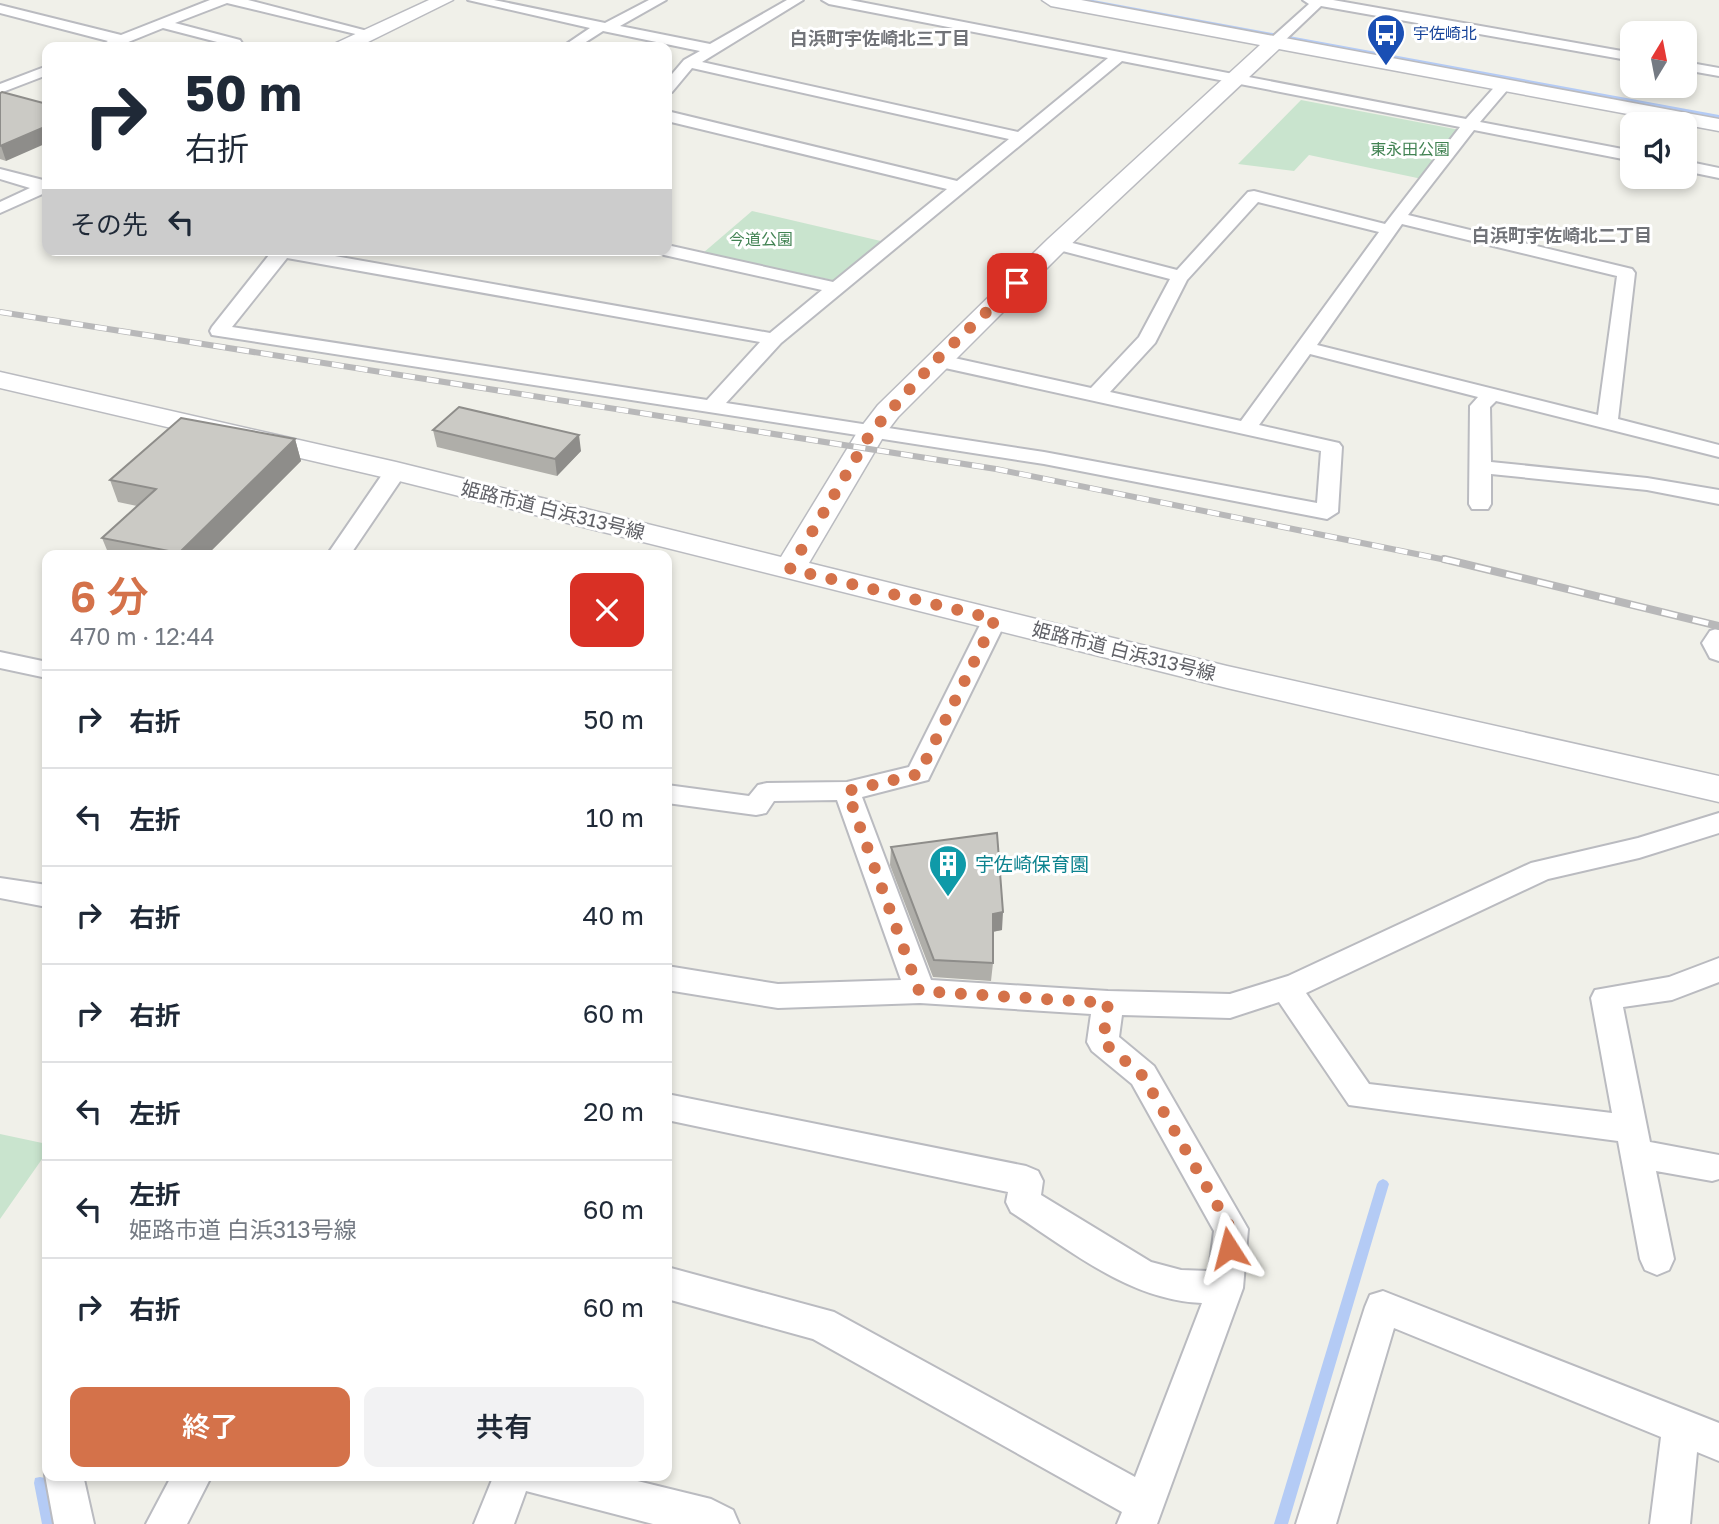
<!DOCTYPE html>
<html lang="ja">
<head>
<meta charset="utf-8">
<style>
  :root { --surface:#fff; --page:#f2f2f3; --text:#1f2937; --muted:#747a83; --line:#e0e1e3; --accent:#d4724a }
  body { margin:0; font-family:"Golos Text","Noto Sans JP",sans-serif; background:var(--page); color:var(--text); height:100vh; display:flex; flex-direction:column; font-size:26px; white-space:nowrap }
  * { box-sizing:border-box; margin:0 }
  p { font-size:23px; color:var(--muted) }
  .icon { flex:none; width:38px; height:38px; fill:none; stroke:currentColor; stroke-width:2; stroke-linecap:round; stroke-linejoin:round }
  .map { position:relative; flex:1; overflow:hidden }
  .panel { position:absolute; left:42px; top:550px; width:630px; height:931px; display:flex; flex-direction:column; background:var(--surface); border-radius:14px; box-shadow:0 4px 10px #0003 }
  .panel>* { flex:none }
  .guide { position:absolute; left:42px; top:42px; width:630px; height:214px; border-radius:14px; box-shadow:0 4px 10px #0003; background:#fff; color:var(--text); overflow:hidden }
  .needle { width:46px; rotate:10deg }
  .controls { position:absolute; left:1620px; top:21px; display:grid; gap:14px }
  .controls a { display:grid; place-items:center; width:77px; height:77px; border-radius:14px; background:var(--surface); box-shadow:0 4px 10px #0003; font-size:35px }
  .pin { position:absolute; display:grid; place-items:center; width:60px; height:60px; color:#fff; margin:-30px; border-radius:14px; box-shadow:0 4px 10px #0006 }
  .me { position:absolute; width:77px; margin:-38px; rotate:351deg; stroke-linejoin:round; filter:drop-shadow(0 0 5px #0008) }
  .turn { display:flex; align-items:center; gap:24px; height:147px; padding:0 28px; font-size:32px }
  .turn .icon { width:91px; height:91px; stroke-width:2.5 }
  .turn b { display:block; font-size:49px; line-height:60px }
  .then { display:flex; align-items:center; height:66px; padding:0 28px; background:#0003; gap:14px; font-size:26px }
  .round { display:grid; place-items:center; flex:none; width:74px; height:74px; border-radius:14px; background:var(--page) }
  .head { display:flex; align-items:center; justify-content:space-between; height:119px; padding:0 28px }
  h1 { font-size:42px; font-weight:600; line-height:52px; color:var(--accent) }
  .button { display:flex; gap:14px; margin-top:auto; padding:14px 28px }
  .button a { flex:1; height:80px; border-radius:14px; background:var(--accent); color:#fff; font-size:28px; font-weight:600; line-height:80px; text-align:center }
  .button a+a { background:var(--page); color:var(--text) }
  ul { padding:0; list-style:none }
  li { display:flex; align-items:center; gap:21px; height:98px; padding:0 28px; border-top:2px solid var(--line) }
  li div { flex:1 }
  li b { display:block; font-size:26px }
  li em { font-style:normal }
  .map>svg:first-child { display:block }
  .green { fill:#c9e4ce }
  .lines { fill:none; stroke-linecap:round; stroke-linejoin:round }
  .stream { fill:#b4cbf5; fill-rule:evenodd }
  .street-casing { stroke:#babbc0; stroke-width:4 }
  .secondary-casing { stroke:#babbc0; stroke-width:3 }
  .street { fill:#fff; fill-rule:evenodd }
  .secondary { fill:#fff; fill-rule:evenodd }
  .rail-far1-casing { stroke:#b8b8b9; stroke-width:6 }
  .rail-casing { stroke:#b8b8b9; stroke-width:8 }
  .rail-far1 { stroke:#fff; stroke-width:4.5; stroke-dasharray:12; stroke-linecap:butt }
  .rail { stroke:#fff; stroke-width:5; stroke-dasharray:16; stroke-linecap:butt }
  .wall { fill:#afaea9 }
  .shaded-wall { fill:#8e8d8a }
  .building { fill:#cbcac5; stroke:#8e8d8a; stroke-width:2 }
  .route { stroke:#d4724a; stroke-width:12; stroke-dasharray:0 21.6 }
  .labels { text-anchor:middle; stroke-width:6; stroke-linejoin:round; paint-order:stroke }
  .far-transit-label { font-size:16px; fill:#164399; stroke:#fff; text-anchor:start }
  .far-park-label { font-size:16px; fill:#428353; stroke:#fff }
  .far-neighbourhood-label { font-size:18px; font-weight:bold; fill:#717378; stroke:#fff }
  .street-label { font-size:19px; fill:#606167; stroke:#fff }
  .culture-label { font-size:19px; fill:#0d838f; stroke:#fff; text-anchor:start }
</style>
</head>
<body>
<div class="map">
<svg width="1719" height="1524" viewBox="0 0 1719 1524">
  <rect width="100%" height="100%" fill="#f0f0e9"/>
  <!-- green -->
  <path class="green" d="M1301,100L1460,130L1422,179L1309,155L1294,171L1238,164Z
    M752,211L885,242L837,281L703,253Z
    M0,1134L47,1144V1152L0,1219Z"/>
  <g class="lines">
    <!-- stream -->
    <path class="stream" d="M1084,0H1093L1719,115V119Z
      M1383,1179L1387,1181L1389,1184L1288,1524H1274L1377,1184L1379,1181Z
      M40,1477L45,1478L46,1483L56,1524H42L34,1483L35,1478Z"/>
    <defs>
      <path id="street" d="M210,0H248L379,34L372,38L227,3L175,23L240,40L242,43L236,47H217L221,43L163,28L116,47H97L108,41L0,13V5L121,35Z
        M468,0H494L605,23L649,0H666L620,26L710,44L787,0H803L702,62L1018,132L1108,58L829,4L822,0H850L1466,119L1499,82H1509V88L1480,122L1633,151V161L1474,130L1408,215L1632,269L1635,273L1618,419L1719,445V457L1496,401L1490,407L1491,462L1647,478L1719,490V504L1647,490L1491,474V504L1488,509H1472L1469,504L1470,406L1478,397L1310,354L1259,425L1339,443L1342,447L1338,512L1327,519L1044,464L212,335L210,331L212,327L273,250H301L770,333L822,290L664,255L655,250H667V245L833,282L947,189L667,121V111L957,181L1009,139L692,68L672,92L667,93V80L684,60L700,51L603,31L578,47H562L590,28ZM1122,61L1460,127L1385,224L1254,191L1248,192L1177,270L1057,239L1051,240L1048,244L1051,248L1170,279L1139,337L1091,388L936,354L926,360L936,366L1321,451L1317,503L1044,452L726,403L781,343ZM1258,202L1379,232L1241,421L1110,392L1155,343L1187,280ZM1402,224L1617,276L1598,415L1317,345ZM287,258L760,342L707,400L232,327Z
        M1303,0H1333L1633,53V61L1321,6L1280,45H1270V39L1309,4Z
        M1685,62L1719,68V76L1685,70Z
        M47,66V75L0,93V84Z
        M1685,161L1719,168V178L1685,171Z
        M0,169L47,181V192L0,213V202L30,188L0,179Z
        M396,465L407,471L350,555H327L388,466Z
        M995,612L1003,614L1007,619L928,780L862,797L931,980L1108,991L1230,994L1288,976L1531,863L1638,838L1719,813V833L1639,858L1548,879L1306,993L1369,1084L1612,1113L1591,998L1595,990L1669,977L1719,958V982L1672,1000L1623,1007L1650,1142L1719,1155V1179L1712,1181L1656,1171L1674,1259L1669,1270L1657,1275L1645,1270L1640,1259L1618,1141L1349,1105L1279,1002L1230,1018L1122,1015L1119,1037L1154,1066L1248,1229L1243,1288L1157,1524H1117L1122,1512L813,1339L667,1299V1267L834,1312L1135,1477L1202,1303C1129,1300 1070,1250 1011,1212L1006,1202L1008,1192L667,1120V1094L1026,1166L1038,1171L1043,1181L1041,1195L1151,1262L1181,1270L1209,1271L1214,1231L1132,1084L1092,1051L1087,1042L1091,1014L920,1003L778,1008L667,990V966L778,984L901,980L837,800L774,801L766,813L756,815L667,803V785L749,796L758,785L767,783L847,782L909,767L983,619L987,614Z
        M1719,628V661L1710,658L1702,643L1710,631Z
        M0,652L47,662V678L0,668Z
        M0,878L47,885V907L0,898Z
        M1383,1291L1719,1423V1461L1697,1452L1690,1524H1650L1661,1437L1394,1328L1336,1524H1296L1365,1307L1370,1295Z
        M47,1469V1475H83L94,1524H54L45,1475Z
        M172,1475H212L187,1524H146Z
        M494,1475H613L711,1499L733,1510L739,1524H653L526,1491L514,1524H474Z"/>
      <path id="secondary" d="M429,0H453L358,47H333L336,43Z
        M1042,0H1081L1719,119V131L1279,49L1066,249L898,417L885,434L809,563L1227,666L1719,776V802L1227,688L395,480L0,388V372L396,462L781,557L858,431L878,405L1048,239L1260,45L1051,6Z"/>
    </defs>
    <!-- street casing -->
    <use href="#street" class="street-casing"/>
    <!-- secondary casing -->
    <use href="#secondary" class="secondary-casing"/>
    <!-- street -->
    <use href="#street" class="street"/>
    <!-- secondary -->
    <use href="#secondary" class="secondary"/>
    <defs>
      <path id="rail-far1" d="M0,312L996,469L1451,561"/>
      <path id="rail" d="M1444,559L1719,626"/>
    </defs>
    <!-- rail-far1 casing -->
    <use href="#rail-far1" class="rail-far1-casing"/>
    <!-- rail casing -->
    <use href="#rail" class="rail-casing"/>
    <!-- rail-far1 -->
    <use href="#rail-far1" class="rail-far1"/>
    <!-- rail -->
    <use href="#rail" class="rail"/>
  </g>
  <!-- wall -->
  <path class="wall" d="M0,93L6,161L0,159Z
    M433,430L581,451L557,476L437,447Z
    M295,439L301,461L207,555H109L102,538L137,506L118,502L110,480Z
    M891,847L1002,930L993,932V963L991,981L933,977L890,865Z"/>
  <!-- shaded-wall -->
  <path class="shaded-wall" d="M47,126V143L6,161L1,146Z
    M579,435L581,451L557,476L555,459Z
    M295,439L301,461L207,555H180L179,553Z
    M1003,912L1002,930L991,932L993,914Z"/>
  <!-- building -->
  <path class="building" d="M2,92L47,104V126L0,146V93Z
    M459,407L579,435L555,459L433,430Z
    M181,418L295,439L179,553L102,538L156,489L110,480Z
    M997,833L1003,912L993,914V963L934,960L891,847Z"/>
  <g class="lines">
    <!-- route -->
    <path class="route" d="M1017,283L936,360L872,431L790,569L995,619L919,774L847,791L919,991L1108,1003L1103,1042L1143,1076L1231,1229L1229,1248"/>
  </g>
  <!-- icons -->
  <defs>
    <symbol id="bus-pin" viewBox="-11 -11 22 30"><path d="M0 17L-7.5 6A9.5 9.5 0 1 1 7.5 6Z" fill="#1a4fb4" stroke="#fff"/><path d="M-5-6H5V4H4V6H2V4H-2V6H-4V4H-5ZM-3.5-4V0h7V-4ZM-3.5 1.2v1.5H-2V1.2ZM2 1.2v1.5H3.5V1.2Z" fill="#fff"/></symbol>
    <symbol id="building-pin" viewBox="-11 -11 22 30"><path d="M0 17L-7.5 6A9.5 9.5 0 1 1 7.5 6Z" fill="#0f9aa8" stroke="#fff"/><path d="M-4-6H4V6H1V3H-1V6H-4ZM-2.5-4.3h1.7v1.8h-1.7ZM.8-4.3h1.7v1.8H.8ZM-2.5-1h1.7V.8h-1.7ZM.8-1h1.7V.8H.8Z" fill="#fff"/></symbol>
  </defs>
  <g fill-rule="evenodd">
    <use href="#bus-pin" x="1364" y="11" width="44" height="60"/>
    <use href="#building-pin" x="926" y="842" width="44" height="60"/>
  </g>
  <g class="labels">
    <!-- far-transit labels -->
    <g class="far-transit-label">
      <text x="1413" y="39">宇佐崎北</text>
    </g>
    <!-- far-park labels -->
    <g class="far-park-label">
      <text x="1410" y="155">東永田公園</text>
      <text x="761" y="245">今道公園</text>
    </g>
    <!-- far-neighbourhood labels -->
    <g class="far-neighbourhood-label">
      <text x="880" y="45">白浜町宇佐崎北三丁目</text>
      <text x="1562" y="242">白浜町宇佐崎北二丁目</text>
    </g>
    <!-- street labels -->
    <g class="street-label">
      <text transform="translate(553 510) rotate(14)" y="7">姫路市道 白浜313号線</text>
      <text transform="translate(1124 651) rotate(14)" y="7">姫路市道 白浜313号線</text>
    </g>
    <!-- culture labels -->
    <g class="culture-label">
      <text x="975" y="871">宇佐崎保育園</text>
    </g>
  </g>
</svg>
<div class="controls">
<a><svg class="needle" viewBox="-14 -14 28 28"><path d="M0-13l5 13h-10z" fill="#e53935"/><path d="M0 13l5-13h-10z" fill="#747a83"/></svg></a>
<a><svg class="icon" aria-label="sound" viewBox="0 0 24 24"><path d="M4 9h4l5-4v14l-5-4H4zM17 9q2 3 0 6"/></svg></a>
</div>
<div class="pin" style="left:1017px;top:283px;background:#d93025"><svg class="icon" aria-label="arrive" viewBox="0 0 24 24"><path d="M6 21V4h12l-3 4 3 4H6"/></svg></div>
<svg class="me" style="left:1229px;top:1248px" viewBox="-20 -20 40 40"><path d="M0-17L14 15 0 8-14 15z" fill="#d4724a" stroke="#fff" stroke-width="4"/></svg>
<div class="guide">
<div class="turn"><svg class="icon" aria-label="right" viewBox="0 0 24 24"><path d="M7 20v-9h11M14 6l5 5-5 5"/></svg><div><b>50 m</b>右折</div></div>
<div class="then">その先<svg class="icon" aria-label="left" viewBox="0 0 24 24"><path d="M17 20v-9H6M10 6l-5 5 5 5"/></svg></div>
</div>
<section class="panel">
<div class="head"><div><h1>6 分</h1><p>470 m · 12:44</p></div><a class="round" style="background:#d93025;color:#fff"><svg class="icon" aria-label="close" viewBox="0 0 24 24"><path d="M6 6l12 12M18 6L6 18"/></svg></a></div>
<ul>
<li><svg class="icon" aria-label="right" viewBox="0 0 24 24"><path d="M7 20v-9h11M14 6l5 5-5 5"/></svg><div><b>右折</b></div><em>50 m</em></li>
<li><svg class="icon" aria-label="left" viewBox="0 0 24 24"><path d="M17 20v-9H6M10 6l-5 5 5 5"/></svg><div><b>左折</b></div><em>10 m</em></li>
<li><svg class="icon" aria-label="right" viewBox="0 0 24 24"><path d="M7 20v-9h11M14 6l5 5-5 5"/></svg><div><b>右折</b></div><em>40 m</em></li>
<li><svg class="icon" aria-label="right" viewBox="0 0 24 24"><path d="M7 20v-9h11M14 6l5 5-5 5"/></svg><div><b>右折</b></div><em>60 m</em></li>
<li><svg class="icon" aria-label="left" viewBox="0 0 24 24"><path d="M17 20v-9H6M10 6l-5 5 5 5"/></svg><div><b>左折</b></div><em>20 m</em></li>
<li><svg class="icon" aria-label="left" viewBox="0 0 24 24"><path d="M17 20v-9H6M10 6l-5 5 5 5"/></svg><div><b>左折</b><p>姫路市道 白浜313号線</p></div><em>60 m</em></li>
<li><svg class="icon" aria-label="right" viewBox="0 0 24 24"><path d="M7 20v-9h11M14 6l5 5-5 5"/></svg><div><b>右折</b></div><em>60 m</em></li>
</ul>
<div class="button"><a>終了</a><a>共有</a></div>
</section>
</div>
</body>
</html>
